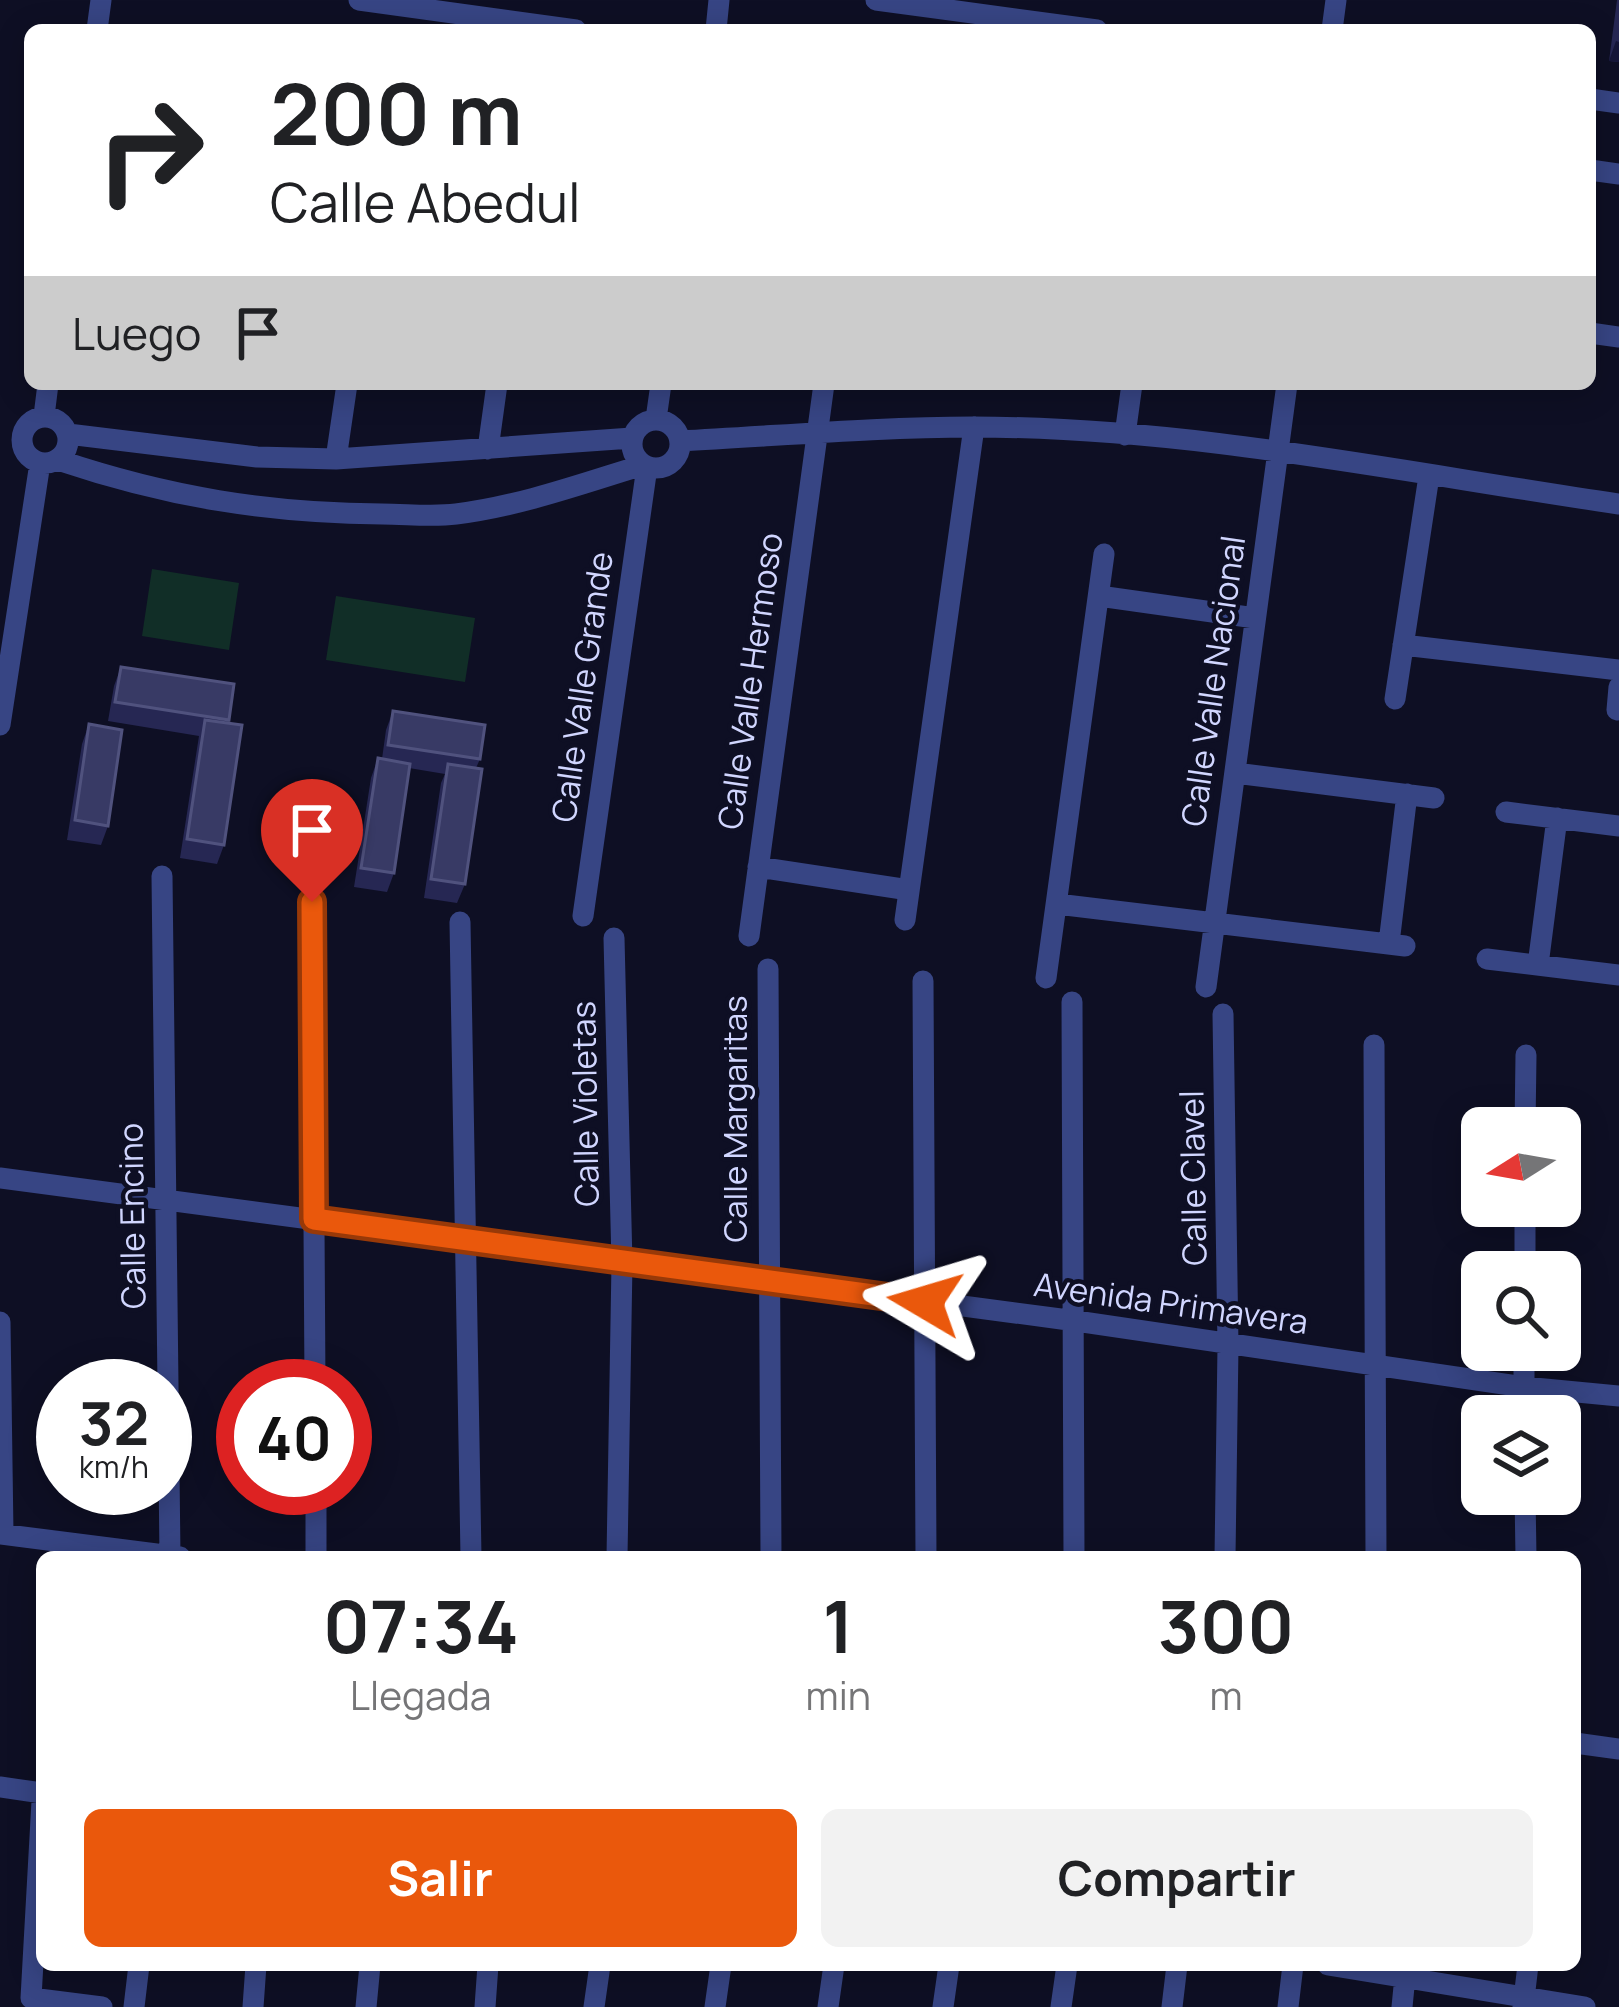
<!DOCTYPE html>
<html lang="es">
<head>
<meta charset="utf-8">
<style>
  :root { --surface:#fff; --page:#f2f2f2; --text:#202124; --muted:#757577; --accent:#ea580c }
  body { margin:0; font-family:Manrope,sans-serif; background:var(--page); color:var(--text); height:100vh; display:flex; flex-direction:column; font-size:45px; white-space:nowrap }
  * { box-sizing:border-box; margin:0 }
  p { font-size:39px; color:var(--muted) }
  .icon { flex:none; width:66px; height:66px; fill:none; stroke:currentColor; stroke-width:2; stroke-linecap:round; stroke-linejoin:round }
  .map { position:relative; flex:1; overflow:hidden }
  .side { position:absolute; left:36px; top:1551px; width:1545px; height:420px; display:flex; flex-direction:column; background:var(--surface); border-radius:18px; box-shadow:0 6px 30px #0003 }
  .side>* { flex:none }
  .guide { position:absolute; left:24px; top:24px; width:1572px; height:366px; border-radius:18px; box-shadow:0 6px 30px #0003; background:#fff; color:var(--text); overflow:hidden }
  .needle { width:78px; rotate:259deg }
  .fabs { position:absolute; left:1461px; top:1107px; display:grid; gap:24px }
  .fabs a { display:grid; place-items:center; width:120px; height:120px; border-radius:18px; background:var(--surface); box-shadow:0 6px 30px #0003; font-size:60px }
  .speed { position:absolute; left:36px; top:1359px; display:flex; gap:24px; font-size:60px; font-weight:700; text-align:center }
  .speed>* { display:grid; place-content:center; width:156px; height:156px; border-radius:50%; background:var(--surface); box-shadow:0 6px 30px #0003; line-height:1 }
  .speed small { font-size:30px; font-weight:400 }
  .speed .limit { border:18px solid #d22; background:#fff; color:#111 }
  .pin { position:absolute; display:grid; place-items:center; width:102px; height:102px; color:#fff; margin:-123px -51px; border-radius:50% 50% 50% 0; rotate:-45deg; box-shadow:0 0 12px #0007 }
  .pin .icon { rotate:45deg }
  .me { position:absolute; width:132px; margin:-66px; rotate:277deg; stroke-linejoin:round; filter:drop-shadow(0 0 9px #0008) }
  .turn { display:flex; align-items:center; gap:42px; height:252px; padding:0 48px; font-size:54px }
  .turn .icon { width:156px; height:156px; stroke-width:2.5 }
  .turn b { display:block; font-size:84px; line-height:102px }
  .then { display:flex; align-items:center; height:114px; padding:0 48px; background:#0003; gap:24px; font-size:45px }
  .eta { display:flex; justify-content:space-evenly; align-items:center; height:204px; text-align:center }
  .eta b { font-size:72px; font-weight:700; line-height:84px }
  .button { display:flex; gap:24px; margin-top:auto; padding:24px 48px }
  .button a { flex:1; height:138px; border-radius:18px; background:var(--accent); color:#fff; font-size:48px; font-weight:700; line-height:138px; text-align:center }
  .button a+a { background:var(--page); color:var(--text) }
  .map>svg:first-child { display:block }
  .green { fill:#112e27 }
  .lines { fill:none; stroke-linecap:round; stroke-linejoin:round }
  .minor { stroke:#374584; stroke-width:21 }
  .wall { fill:#262753 }
  .shaded-wall { fill:#151638 }
  .building { fill:#383a65; stroke:#50527e; stroke-width:3 }
  .route-casing { stroke:#983908; stroke-width:30 }
  .route { stroke:#ea580c; stroke-width:21 }
  .labels { text-anchor:middle; stroke-width:9; stroke-linejoin:round; paint-order:stroke }
  .street-label { font-size:33px; fill:#d1d6ff; stroke:#0e0f24 }
</style>
</head>
<body>
<div class="map">
<svg width="1619" height="2007" viewBox="0 0 1619 2007">
  <rect width="100%" height="100%" fill="#0e0f24"/>
  <!-- green -->
  <path class="green" d="M152,569L239,583L229,650L142,636Z
    M336,596L475,618L465,682L326,660Z"/>
  <g class="lines">
    <!-- minor -->
    <path class="minor" d="M359,0L576,30
      M876,0L1097,30
      M97,30L101,0
      M716,30L719,0
      M1332,30L1336,0
      M1590,99L1619,103
      M1590,170L1619,174
      M1590,333L1619,337
      M44,416L48,384
      M22 440a23 23 0 1 1 46 0a23 23 0 1 1-46 0Z
      M656,419L661,384
      M632 444a24 24 0 1 1 48 0a24 24 0 1 1-48 0Z
      M68,434L257,457L336,459L632,438
      M1125,435L1132,384
      M680,441C778,436 876,427 973,427C1190,427 1406,473 1619,504
      M488,449L497,384
      M336,459L347,384
      M58,460C168,497 267,513 382,514C407,514 432,517 456,514C520,506 581,484 643,465
      M1099,596L1255,618
      M1403,645L1619,670
      M1395,699L1429,476
      M1617,710L1619,687
      M0,725L40,463
      M1235,773L1434,798
      M1506,812L1619,826
      M758,867L909,890
      M162,876L170,1556
      M312,902L315,1386
      M1057,904L1405,946
      M583,916L647,467
      M905,920L974,427
      M460,922L471,1557
      M749,936L824,384
      M614,938L622,1263L617,1557
      M1389,943L1407,794
      M1487,959L1619,975
      M1538,965L1557,818
      M768,969L771,1557
      M1046,978L1104,554
      M923,981L926,1557
      M1206,987L1287,384
      M1072,1002L1074,1557
      M1223,1014L1228,1346L1225,1557
      M1374,1045L1376,1557
      M1525,1128L1526,1055
      M0,1178L1076,1321L1524,1387L1619,1396
      M1525,1272V1206
      M0,1322L3,1534
      M1524,1350V1416
      M316,1488V1557
      M1525,1494L1526,1557
      M0,1534L180,1557
      M1575,1743L1619,1749
      M0,1787L42,1793
      M42,1801L31,1998L102,2007
      M1328,1965L1585,2007
      M134,2007L139,1965
      M253,2007L256,1965
      M366,2007L370,1965
      M485,2007L488,1965
      M594,2007L600,1965
      M715,2007L721,1965
      M828,2007L834,1965
      M943,2007L949,1965
      M1061,2007L1067,1965
      M1172,2007L1177,1965
      M1288,2007L1293,1965
      M1402,2007L1406,1966
      M1523,2007L1528,1965"/>
  </g>
  <!-- wall -->
  <path class="wall" d="M1617,0H1619V62L1609,61Z
    M121,667L229,720L224,845L217,864L180,858L199,736L108,721L114,686Z
    M393,711L480,759L476,768L465,884L457,903L424,898L441,783L445,774L409,768L394,873L387,892L354,887L371,778L378,758L382,759L386,730Z
    M89,724L108,826L101,845L67,840L82,744Z"/>
  <!-- shaded-wall -->
  <path class="shaded-wall" d="M1616,41L1619,42V62L1609,61Z"/>
  <!-- building -->
  <path class="building" d="M121,667L234,684L229,720L115,702Z
    M393,711L485,725L480,759L388,745Z
    M205,720L242,725L224,845L187,839Z
    M89,724L122,730L108,826L75,820Z
    M378,758L410,764L394,873L361,868Z
    M448,764L482,769L465,884L431,879Z"/>
  <g class="lines">
    <defs>
      <path id="route" d="M312,902L314,1219L925,1302"/>
    </defs>
    <!-- route casing -->
    <use href="#route" class="route-casing"/>
    <!-- route -->
    <use href="#route" class="route"/>
  </g>
  <g class="labels">
    <!-- street labels -->
    <g class="street-label">
      <text transform="translate(750 681) rotate(-82)" y="12">Calle Valle Hermoso</text>
      <text transform="translate(1213 681) rotate(-82)" y="12">Calle Valle Nacional</text>
      <text transform="translate(582 687) rotate(-82)" y="12">Calle Valle Grande</text>
      <text transform="translate(585 1104) rotate(-91)" y="12">Calle Violetas</text>
      <text transform="translate(735 1119) rotate(-90)" y="12">Calle Margaritas</text>
      <text transform="translate(1193 1178) rotate(-91)" y="12">Calle Clavel</text>
      <text transform="translate(132 1216) rotate(-91)" y="12">Calle Encino</text>
      <text transform="translate(1171 1303) rotate(8)" y="12">Avenida Primavera</text>
    </g>
  </g>
</svg>
<div class="fabs">
<a><svg class="needle" viewBox="-14 -14 28 28"><path d="M0-13l5 13h-10z" fill="#e53935"/><path d="M0 13l5-13h-10z" fill="#757577"/></svg></a>
<a><svg class="icon" aria-label="search" viewBox="0 0 24 24"><circle cx="10" cy="10" r="6"/><path d="M15 15l6 6"/></svg></a>
<a><svg class="icon" aria-label="layers" viewBox="0 0 24 24"><path d="M12 4l9 5-9 5-9-5zM3 14l9 5 9-5"/></svg></a>
</div>
<div class="speed"><div>32<small>km/h</small></div><div class="limit">40</div></div>
<div class="pin" style="left:312px;top:902px;background:#d93025"><svg class="icon" aria-label="arrive" viewBox="0 0 24 24"><path d="M6 21V4h12l-3 4 3 4H6"/></svg></div>
<svg class="me" style="left:925px;top:1302px" viewBox="-20 -20 40 40"><path d="M0-17L14 15 0 8-14 15z" fill="#ea580c" stroke="#fff" stroke-width="4"/></svg>
<div class="guide">
<div class="turn"><svg class="icon" aria-label="right" viewBox="0 0 24 24"><path d="M7 20v-9h11M14 6l5 5-5 5"/></svg><div><b>200 m</b>Calle Abedul</div></div>
<div class="then">Luego<svg class="icon" aria-label="arrive" viewBox="0 0 24 24"><path d="M6 21V4h12l-3 4 3 4H6"/></svg></div>
</div>
<section class="side">
<div class="eta">
<div><b>07:34</b><p>Llegada</p></div>
<div><b>1</b><p>min</p></div>
<div><b>300</b><p>m</p></div>
</div>
<div class="button"><a>Salir</a><a>Compartir</a></div>
</section>
</div>
</body>
</html>
